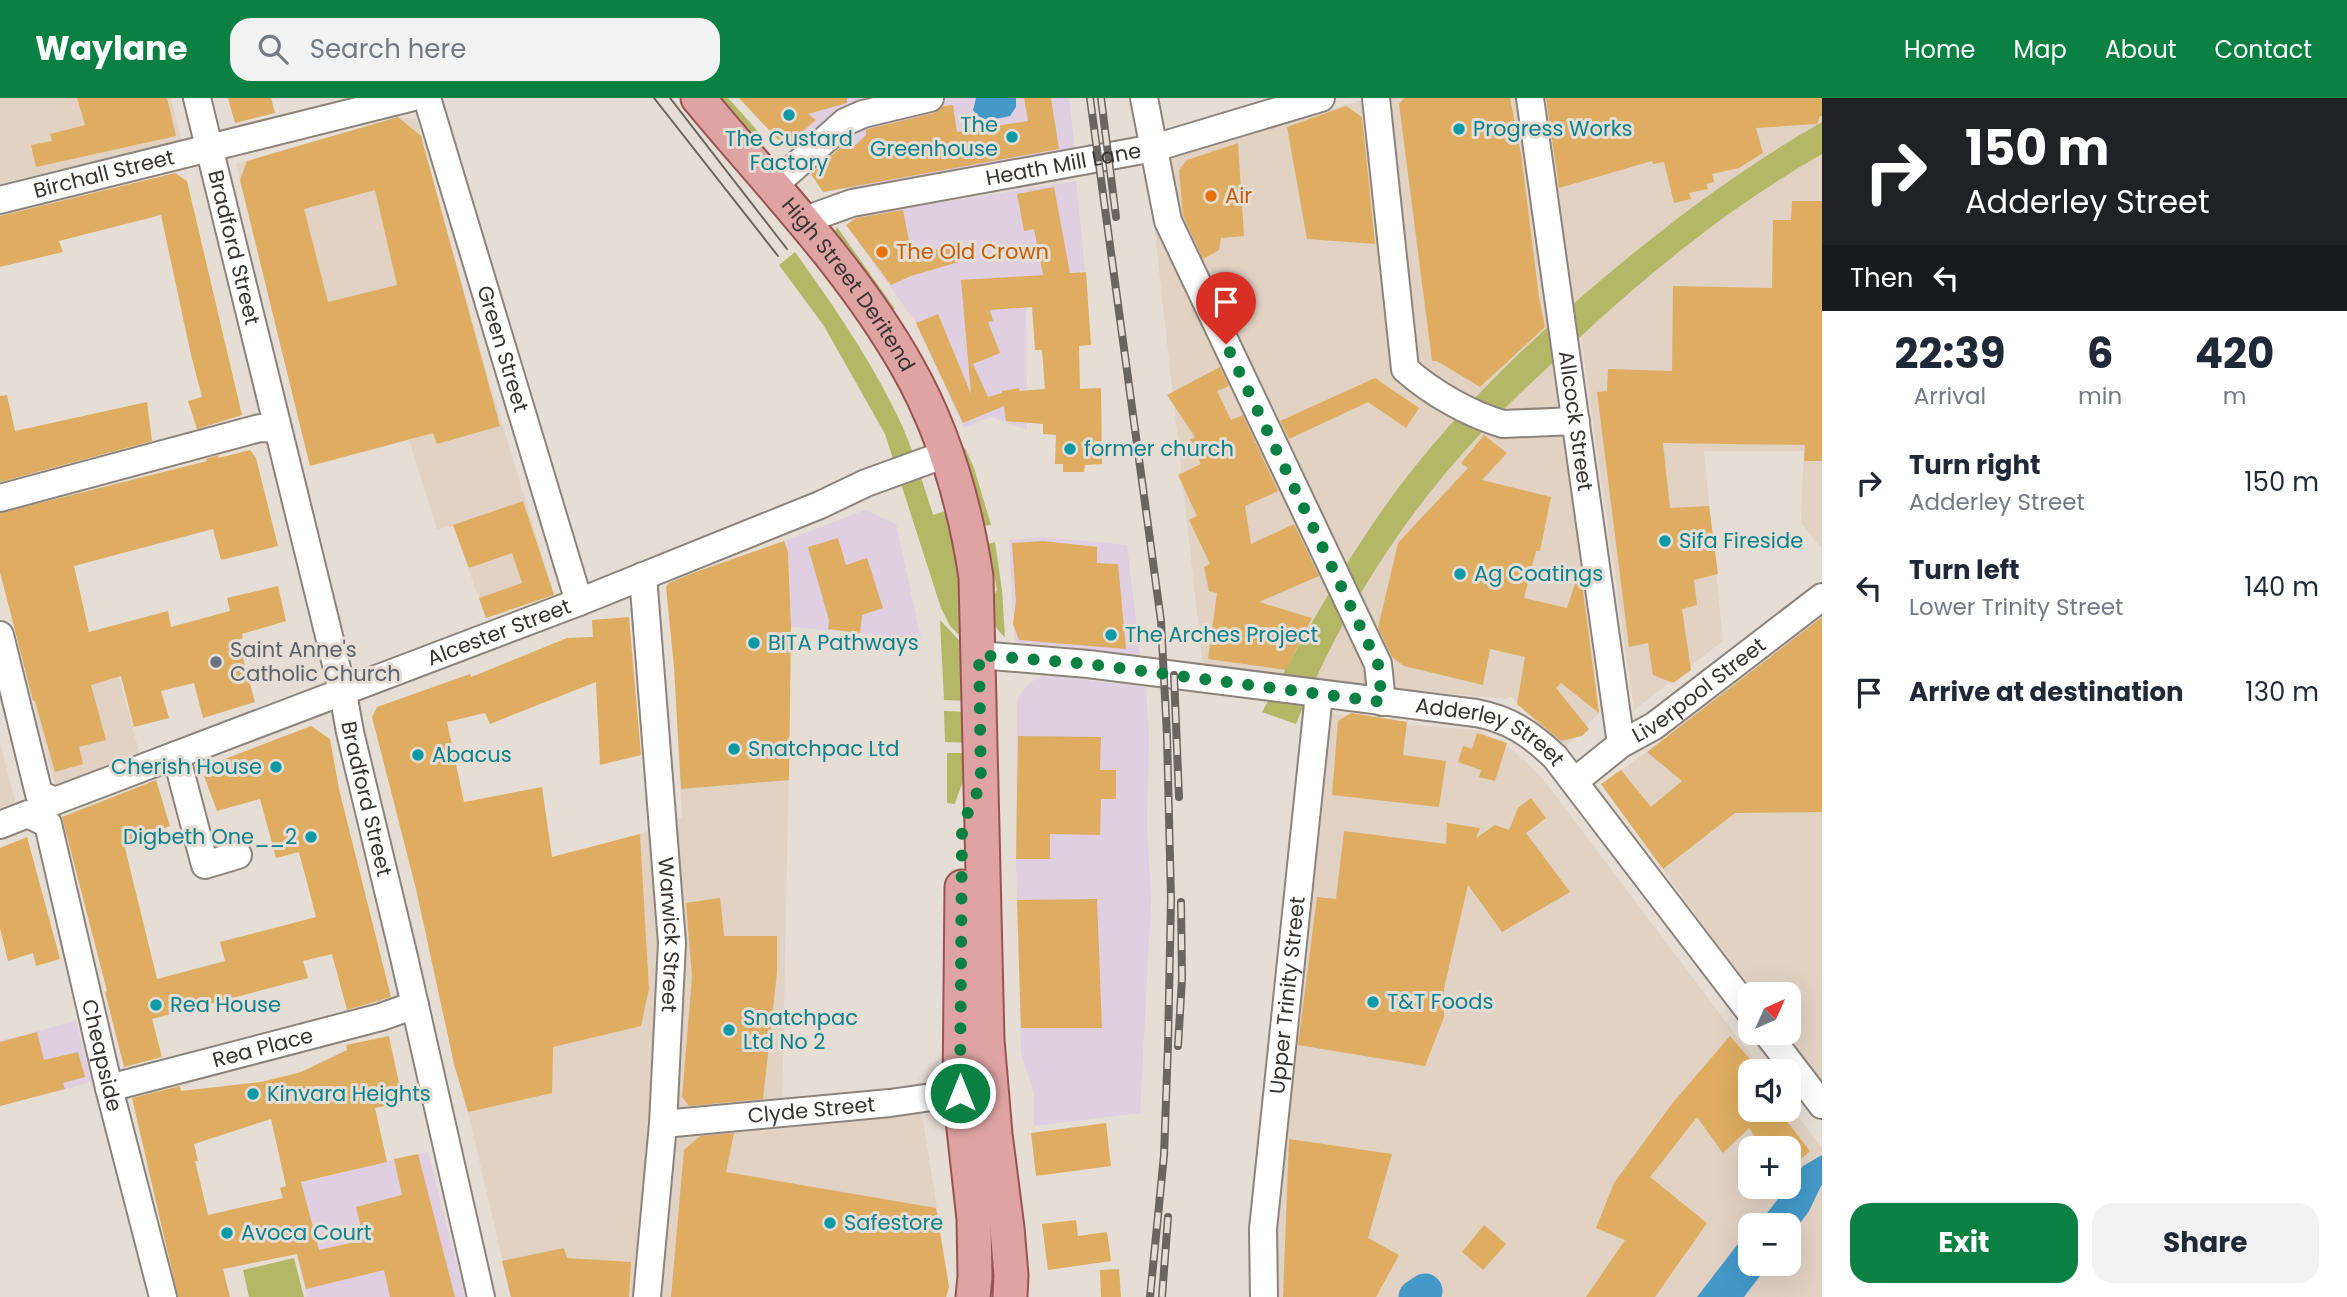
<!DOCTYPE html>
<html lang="en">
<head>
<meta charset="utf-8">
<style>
  :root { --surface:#fff; --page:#f2f2f3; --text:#1f2937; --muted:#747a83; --accent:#0b8043 }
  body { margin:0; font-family:Poppins,sans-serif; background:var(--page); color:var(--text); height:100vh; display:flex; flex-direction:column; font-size:26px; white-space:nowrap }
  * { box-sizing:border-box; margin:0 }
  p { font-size:23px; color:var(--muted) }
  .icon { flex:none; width:38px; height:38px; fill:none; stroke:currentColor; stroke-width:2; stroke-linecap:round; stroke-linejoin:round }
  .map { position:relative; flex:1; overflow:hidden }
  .details { display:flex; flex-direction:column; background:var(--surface); width:525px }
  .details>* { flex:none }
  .top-card { background:#202124; color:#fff; overflow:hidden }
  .needle { width:46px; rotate:45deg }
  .buttons { position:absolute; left:1738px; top:884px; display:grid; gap:14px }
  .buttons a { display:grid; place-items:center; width:63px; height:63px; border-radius:14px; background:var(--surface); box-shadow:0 7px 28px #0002; font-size:35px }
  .pin { position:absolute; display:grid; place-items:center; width:60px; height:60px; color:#fff; margin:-72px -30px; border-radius:50% 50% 50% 0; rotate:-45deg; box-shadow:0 0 7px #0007 }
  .pin .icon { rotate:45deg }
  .me { position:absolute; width:77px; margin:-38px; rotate:0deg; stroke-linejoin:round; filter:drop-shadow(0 0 5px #0008) }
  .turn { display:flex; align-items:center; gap:24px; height:147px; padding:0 28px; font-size:32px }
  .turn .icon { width:91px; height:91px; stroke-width:2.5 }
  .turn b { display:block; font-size:49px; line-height:60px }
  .then { display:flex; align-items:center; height:66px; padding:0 28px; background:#0003; gap:14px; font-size:26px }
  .eta { display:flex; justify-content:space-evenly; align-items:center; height:119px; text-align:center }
  .eta b { font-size:42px; font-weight:700; line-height:49px }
  .cta { display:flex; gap:14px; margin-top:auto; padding:14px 28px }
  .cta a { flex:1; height:80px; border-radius:21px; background:var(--accent); color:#fff; font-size:28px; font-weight:700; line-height:80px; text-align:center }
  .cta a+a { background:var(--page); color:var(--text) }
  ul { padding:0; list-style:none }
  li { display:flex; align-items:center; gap:21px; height:105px; padding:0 28px }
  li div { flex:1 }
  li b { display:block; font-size:26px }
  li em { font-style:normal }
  header { display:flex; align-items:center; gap:42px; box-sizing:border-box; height:98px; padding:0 35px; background:var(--accent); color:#fff }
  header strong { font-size:33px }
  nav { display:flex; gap:38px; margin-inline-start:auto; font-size:24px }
  .search { width:490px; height:63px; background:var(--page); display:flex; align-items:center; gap:18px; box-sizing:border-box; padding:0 24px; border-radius:21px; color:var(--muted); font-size:26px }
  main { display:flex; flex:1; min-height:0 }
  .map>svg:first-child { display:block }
  .commercial { fill:#dfcfe1 }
  .built { fill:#e1d2c4; fill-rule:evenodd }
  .green { fill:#b4b766 }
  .water { fill:#4499c9 }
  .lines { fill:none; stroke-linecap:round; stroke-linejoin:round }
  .river { stroke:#4499c9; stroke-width:35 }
  .building { fill:#dead62; fill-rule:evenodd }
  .minor-casing { stroke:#8c847c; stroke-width:30 }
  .major-casing { stroke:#985453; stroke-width:37 }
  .minor { stroke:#fff; stroke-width:26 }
  .major { stroke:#e0a3a3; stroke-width:33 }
  .tram { stroke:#6b6560; stroke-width:2 }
  .rail-casing { stroke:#6b6560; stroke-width:8 }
  .rail { stroke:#e6ddd4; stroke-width:5; stroke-dasharray:16; stroke-linecap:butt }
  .route { stroke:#0b8043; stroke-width:12; stroke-dasharray:0 21.6 }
  .culture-dot { fill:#0f9aa8; stroke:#e6ddd4; stroke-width:2.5 }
  .food-dot { fill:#e8710a; stroke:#e6ddd4; stroke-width:2.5 }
  .worship-dot { fill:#6b7280; stroke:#e6ddd4; stroke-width:2.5 }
  .labels { text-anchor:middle; stroke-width:6; stroke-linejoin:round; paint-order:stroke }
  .culture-label { font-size:21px; fill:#0d838f; stroke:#e6ddd4; text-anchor:start }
  .street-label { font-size:21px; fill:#383431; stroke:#e6ddd4 }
  .food-label { font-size:21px; fill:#c56008; stroke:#e6ddd4; text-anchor:start }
  .worship-label { font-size:21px; fill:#5b616d; stroke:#e6ddd4; text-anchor:start }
</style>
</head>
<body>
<header>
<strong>Waylane</strong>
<div class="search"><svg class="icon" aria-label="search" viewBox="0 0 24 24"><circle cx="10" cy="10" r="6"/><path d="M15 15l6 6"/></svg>Search here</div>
<nav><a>Home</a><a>Map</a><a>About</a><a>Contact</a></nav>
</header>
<main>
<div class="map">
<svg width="1822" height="1199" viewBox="0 0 1822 1199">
  <rect width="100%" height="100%" fill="#e6ddd4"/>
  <!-- commercial -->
  <path class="commercial" d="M740,0H1069L1075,55L823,94L805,68Z
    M1076,83L1085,173L1026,179L1027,332L991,319L964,330L916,225L846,127L861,117Z
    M865,412L896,426L921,541L791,529L788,454L784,443Z
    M1043,439L1127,447L1140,557L1015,544L1009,442Z
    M1044,577L1146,589L1149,639L1147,727L1151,803L1140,1015L1034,1028V996L1021,954L1016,761L1017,601L1029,585Z
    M76,923L92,984L0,1008V943Z
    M428,1054L465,1199H307L280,1090Z"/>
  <!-- built -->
  <path class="built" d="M0,0H171L182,44L0,85Z
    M1370,0H1822V451L1801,425L1804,353H1704L1723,543L1634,612L1581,239L1560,259L1599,615L1564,651L1511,599L1506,601L1314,582L1203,568L1147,63Z
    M397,19L416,21L488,279L554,496L486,520L453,428L437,431L409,342L310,368L236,66Z
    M1822,516V992L1781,935L1788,934V896H1753L1601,686L1647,654Z
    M119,579L139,654L55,687L33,603Z
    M790,612L782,1006L764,1009L763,1033L922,1015L949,1189L946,1199H511L468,1014L456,972L417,796L640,736L682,719L677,620Z
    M1331,615L1406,627L1479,632L1514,653L1543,681L1763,973H1750V1012H1788L1789,1007L1822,1050V1199H1277L1279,1080ZM1750,1050H1788V1088H1750ZM1750,1127H1788V1166H1750Z
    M0,644L16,707L0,712Z"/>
  <!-- green -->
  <path class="green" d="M721,0H728L765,41L758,47Z
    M1822,24V56C1733,107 1653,171 1578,241C1546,271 1513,301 1483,333C1403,417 1340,518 1296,626L1262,614C1300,546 1336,478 1381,414C1443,325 1524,247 1607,177C1675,120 1745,68 1822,24Z
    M837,129L895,211L889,215L832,140Z
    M795,154C830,203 864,252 891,305C910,340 921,379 933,417L945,413L962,480L968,546L950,528L941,510L885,336L824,228L779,167Z
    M965,350L974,370L991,427L982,428L961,353Z
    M995,444L1002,492L1005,539C993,530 992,519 990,504L997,492L988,446Z
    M940,522L969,553L971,603L944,602Z
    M944,613L972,614L973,645L945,644Z
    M947,655H973C969,673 960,688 955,706L947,705Z
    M294,1160L304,1199H249L243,1172Z"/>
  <!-- water -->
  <path class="water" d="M976,0H1016V9L1010,18C994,21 983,26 973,12Z
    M1822,1057V1086L1809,1113L1789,1140L1788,1127H1758L1803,1068Z
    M1750,1137V1166H1769L1744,1199H1697L1741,1142Z"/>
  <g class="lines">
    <!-- river -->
    <path class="river" d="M1416,1199L1425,1193"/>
  </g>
  <!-- building -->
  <path class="building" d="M77,0H167L176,38L36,69L31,47L52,43L50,36L85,27Z
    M228,0H271L275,15L235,25Z
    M739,0H847V5L808,16L816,22L785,49Z
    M1024,0H1051L1059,51L823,94L811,76L844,46L851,51L866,37V32L868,31L934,15L943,8L953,7L957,34L1028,23Z
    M1404,0H1510L1521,56L1539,199L1545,229L1480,289L1437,263H1432L1399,6Z
    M1546,0H1822V18H1820L1817,26L1756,30L1763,55L1739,70L1712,76L1714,84L1706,86L1708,91L1689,95L1691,101L1674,105L1664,64L1653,66L1652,63L1559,90Z
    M1346,8L1362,19L1375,146L1307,141L1287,29Z
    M398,19L421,38L500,328L437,346L433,335L310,368L240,82L247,63ZM375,92L397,187L328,204L304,111Z
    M1238,45L1244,138L1221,140L1219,152L1203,161L1183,118L1179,72L1187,62Z
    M175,75L187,83L242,317L197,331L188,303L202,299L191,257L161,117L59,143L63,154L0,169V118Z
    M1054,89L1070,175L1086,174L1091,247L1079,248L1080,291L1101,290L1102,366L1085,367L1084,374H1063V366H1055L1056,337L1043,336V326L1006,323L1004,308L963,325L916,225L938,216L971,296L961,182L1043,177L1034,131L1024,133L1017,96ZM1032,209L1035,252H1042L1045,291L1020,293L1019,290L1002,293V295L988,299L973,266L1000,255L988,224L993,223L990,212Z
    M1792,103H1822V363H1804L1805,347L1663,345L1670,410L1709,408L1718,476L1694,482L1697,507L1682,511L1691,572L1673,585L1653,577L1648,545L1629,549L1597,294L1607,293L1608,271L1672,273L1673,188L1772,190L1773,122H1791Z
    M903,112L912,158L957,146L962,163L911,178L891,187L846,127L856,120Z
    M1220,269L1229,288L1217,293L1231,322L1243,317L1278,393L1245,408L1251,446L1294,426L1319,478L1259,504L1312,520L1286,572L1208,561L1217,495L1209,493L1204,469L1210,466L1189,422L1197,418L1178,377L1201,366L1190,342L1195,339L1167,297Z
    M1375,280L1419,310L1406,330L1368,304L1289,341L1280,323Z
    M7,297L15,333L147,304L152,343L0,384V298Z
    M1484,337L1507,355L1482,382L1551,399L1540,453H1536L1524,500L1567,510L1580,470L1599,615L1561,585L1556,590L1589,631L1582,638L1561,643L1517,606L1525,559L1490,551L1483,587L1404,568L1392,559L1378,530L1398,445L1468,370L1461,365Z
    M250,352L256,360L278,448L221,462L213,431L74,468L89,534L168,513L171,529L230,513L227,500L278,488L286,523L242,536L243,540L238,542L255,604L203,620L194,585L161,593L169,620L134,629L121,578L91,587L106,642L79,649L83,666L55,674L35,603H33L0,474V415L207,363L206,361L219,357L218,360Z
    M523,403L554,497L486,520L479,500L522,485L512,455L469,470L453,427Z
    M838,440L846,467L867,460L883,510L862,517L860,535L828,531L829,522L808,449Z
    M784,443L788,454L791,529L789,682L681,691L674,569L666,489L669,485L693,475Z
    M1043,443L1097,449V465L1118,466L1126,551L1019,542L1013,526L1016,503L1012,445Z
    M629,519L641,657L600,667L596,584L490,626L485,615L447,624L464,704L542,689L552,759L640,736L649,891L641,928L553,949L552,995L468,1014L454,966L416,791L372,619L377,609L470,576L471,579L567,540L593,539L592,522Z
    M1822,519V714L1735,715L1663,771L1601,686L1621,672L1651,709L1682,683L1647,654Z
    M1351,615L1407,624L1403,657L1446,663L1439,709L1332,697L1338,623Z
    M311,628L330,641L339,691L391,899L347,912L332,856L303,863L308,880L152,921L162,959L124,969L105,894L107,893L62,719L156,682L170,728L124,746L157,881L225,863L220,844L316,819L299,754L276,760L260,701L217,713L204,678L217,674V664Z
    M1477,635L1507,645L1495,683L1479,679L1481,672L1458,664L1463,648L1472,651Z
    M1018,638L1101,639L1100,672H1116V701H1101L1100,737L1050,736V761H1016Z
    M1531,700L1546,720L1526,735L1570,794L1502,834L1468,787L1444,890V919L1425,968L1298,947L1317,799L1336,801L1344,733L1446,746L1447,725L1480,730L1476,740L1495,727L1509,732L1518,710Z
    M27,739L60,861L36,868L33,855L8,863L0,830V750Z
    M720,800L724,838H777V874L763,1001L689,1008L682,999L692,879L686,805Z
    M1097,801L1102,930H1021L1017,802Z
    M37,934L44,962L78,954L85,979L63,985L65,991L0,1008V944Z
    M389,938L403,1004L375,1010L387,1064L301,1084L319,1152L364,1142L356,1109L402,1097L394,1061L418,1056L455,1199H390L384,1172L306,1191L297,1156L223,1171L230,1199H178L132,1000L180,988L181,993L261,984L301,974L347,952L346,947ZM271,1021L286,1088L280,1090L283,1100L208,1117L195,1063H198L194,1046Z
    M1730,938L1760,973H1750V1012H1778L1810,1053L1788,1072V1050H1763L1749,1030L1723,1055L1697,1019L1650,1079L1707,1125L1655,1199H1586L1625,1142L1596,1130L1614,1085L1671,1007Z
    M1106,1025L1111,1068L1036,1078L1031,1035Z
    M734,1035L726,1074L936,1110L949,1189L946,1199H671L684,1052L700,1038Z
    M1289,1041L1392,1056L1368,1140L1399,1157L1376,1199H1283Z
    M1076,1122L1078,1138L1107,1134L1111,1163L1048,1172L1042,1126Z
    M1484,1127L1506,1146L1483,1172L1462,1154Z
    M564,1150L567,1160L631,1164L629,1199H511L502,1163Z
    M1119,1171L1121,1199H1101L1100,1172Z"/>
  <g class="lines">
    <defs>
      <g id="minor">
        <path id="s1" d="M197,0L343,595L350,634L404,859L481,1199"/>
        <path id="s2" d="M427,0L579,504"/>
        <path d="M1144,0L1168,123L1378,566L1382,604"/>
        <path d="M1376,0L1405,271C1432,295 1469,316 1503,326L1576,323"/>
        <path id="s3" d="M1530,0L1621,646"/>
        <path d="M772,89L845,24L863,16L930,0"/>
        <path id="s4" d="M0,102C137,67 274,35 410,0"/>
        <path id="s5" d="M802,123L852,105L1154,50L1321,0"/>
        <path d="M0,400L260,330L277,331"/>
        <path id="s6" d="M643,478L672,845L663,1026L647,1199"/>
        <path id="s7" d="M0,537L39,696L55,703L579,504L820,407L866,385L946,356"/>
        <path id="s8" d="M979,557L1088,566L1476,615C1509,621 1531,636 1555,659L1750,914"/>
        <path d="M176,657L205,767L238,757"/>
        <path id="s9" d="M1575,683L1621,646L1654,628L1822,499"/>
        <path id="s10" d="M0,727L28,716L48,726L109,990L163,1199"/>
        <path d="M1766,934L1822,1007"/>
        <path id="s11" d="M109,990L381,919L415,907"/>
        <path id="s12" d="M663,1026L890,1005L960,995"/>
        <path id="s13" d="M1264,1199L1263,1131L1319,596"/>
      </g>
      <g id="major">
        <path id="s14" d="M698,0C770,87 851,169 907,268C944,333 965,406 976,479L987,942L995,1036L1007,1130L1011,1177L1010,1199"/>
        <path d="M962,789L960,995L974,1121L975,1179L973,1199"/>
      </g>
    </defs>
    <!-- minor casing -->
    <use href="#minor" class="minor-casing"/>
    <!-- major casing -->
    <use href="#major" class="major-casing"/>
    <!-- minor -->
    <use href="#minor" class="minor"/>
    <!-- major -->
    <use href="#major" class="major"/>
    <!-- tram -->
    <path class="tram" d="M654,0L778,158
      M670,0L787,151"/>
    <defs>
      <path id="rail" d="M1090,0L1161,523L1167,638L1171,801L1168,947L1164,1057L1150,1199
        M1101,0L1116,119
        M1174,577L1179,699
        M1178,948L1182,881L1181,804
        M1162,1199L1168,1119"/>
    </defs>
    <!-- rail casing -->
    <use href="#rail" class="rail-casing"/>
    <!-- rail -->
    <use href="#rail" class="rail"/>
  </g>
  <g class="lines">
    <!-- route -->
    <path class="route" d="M960,995L962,733L970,708L981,687L979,557L1088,566L1382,604L1378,566L1226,246"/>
  </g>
  <!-- markers -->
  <g class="culture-dot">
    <circle cx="789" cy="17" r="7"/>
    <circle cx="1459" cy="31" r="7"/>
    <circle cx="1012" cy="39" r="7"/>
    <circle cx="1070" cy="351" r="7"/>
    <circle cx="1665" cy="443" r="7"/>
    <circle cx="1460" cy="476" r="7"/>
    <circle cx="1111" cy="537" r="7"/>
    <circle cx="754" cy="545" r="7"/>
    <circle cx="734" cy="651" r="7"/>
    <circle cx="418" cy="657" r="7"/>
    <circle cx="276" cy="669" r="7"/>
    <circle cx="311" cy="739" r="7"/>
    <circle cx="1373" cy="904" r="7"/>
    <circle cx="156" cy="907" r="7"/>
    <circle cx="729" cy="932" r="7"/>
    <circle cx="253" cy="996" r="7"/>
    <circle cx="830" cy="1125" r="7"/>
    <circle cx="227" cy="1135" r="7"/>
  </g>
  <g class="food-dot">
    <circle cx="1211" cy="98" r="7"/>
    <circle cx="882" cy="154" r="7"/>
  </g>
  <circle class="worship-dot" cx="216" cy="564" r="7"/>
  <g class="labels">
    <!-- culture labels -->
    <g class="culture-label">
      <text x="998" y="34" text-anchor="end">The<tspan x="998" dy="24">Greenhouse</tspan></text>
      <text x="1473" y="38">Progress Works</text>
      <text x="789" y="48" text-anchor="middle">The Custard<tspan x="789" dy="24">Factory</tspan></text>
      <text x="1084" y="358">former church</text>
      <text x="1679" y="450">Sifa Fireside</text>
      <text x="1474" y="483">Ag Coatings</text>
      <text x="1125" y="544">The Arches Project</text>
      <text x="768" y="552">BITA Pathways</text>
      <text x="748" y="658">Snatchpac Ltd</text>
      <text x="432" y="664">Abacus</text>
      <text x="262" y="676" text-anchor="end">Cherish House</text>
      <text x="297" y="746" text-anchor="end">Digbeth One__2</text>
      <text x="1387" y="911">T&amp;T Foods</text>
      <text x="170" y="914">Rea House</text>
      <text x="743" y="927">Snatchpac<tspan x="743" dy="24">Ltd No 2</tspan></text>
      <text x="267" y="1003">Kinvara Heights</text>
      <text x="844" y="1132">Safestore</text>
      <text x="241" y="1142">Avoca Court</text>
    </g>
    <!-- street labels -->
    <g class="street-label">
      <text dy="7" stroke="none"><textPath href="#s5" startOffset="268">Heath Mill Lane</textPath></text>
      <text dy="7" stroke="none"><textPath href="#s4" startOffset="107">Birchall Street</textPath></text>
      <text dy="7" stroke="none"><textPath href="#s1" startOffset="154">Bradford Street</textPath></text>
      <text dy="7" stroke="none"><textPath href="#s14" startOffset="240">High Street Deritend</textPath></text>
      <text dy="7" stroke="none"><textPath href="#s2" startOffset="262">Green Street</textPath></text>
      <text dy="7" stroke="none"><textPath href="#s3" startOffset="326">Allcock Street</textPath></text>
      <text dy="7" stroke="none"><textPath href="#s7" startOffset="656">Alcester Street</textPath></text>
      <text dy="7" stroke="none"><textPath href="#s9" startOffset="154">Liverpool Street</textPath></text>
      <text dy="7" stroke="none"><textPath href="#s8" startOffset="520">Adderley Street</textPath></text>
      <text dy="7" stroke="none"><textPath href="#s1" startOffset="721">Bradford Street</textPath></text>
      <text dy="7" stroke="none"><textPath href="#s6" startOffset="360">Warwick Street</textPath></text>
      <text dy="7" stroke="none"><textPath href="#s13" startOffset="303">Upper Trinity Street</textPath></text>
      <text dy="7" stroke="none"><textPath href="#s11" startOffset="159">Rea Place</textPath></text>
      <text dy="7" stroke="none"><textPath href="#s10" startOffset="290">Cheapside</textPath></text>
      <text dy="7" stroke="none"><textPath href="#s12" startOffset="149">Clyde Street</textPath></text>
    </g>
    <!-- food labels -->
    <g class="food-label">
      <text x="1225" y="105">Air</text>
      <text x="896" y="161">The Old Crown</text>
    </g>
    <!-- worship labels -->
    <g class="worship-label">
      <text x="230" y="559">Saint Anne's<tspan x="230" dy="24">Catholic Church</tspan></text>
    </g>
  </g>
</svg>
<div class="buttons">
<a><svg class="needle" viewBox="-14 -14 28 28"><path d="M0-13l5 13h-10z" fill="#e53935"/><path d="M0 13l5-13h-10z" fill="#747a83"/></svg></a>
<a><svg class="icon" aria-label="sound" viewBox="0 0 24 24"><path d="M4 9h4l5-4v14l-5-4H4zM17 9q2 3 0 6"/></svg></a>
<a>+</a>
<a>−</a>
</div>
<div class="pin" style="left:1226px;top:246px;background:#d93025"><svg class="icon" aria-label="arrive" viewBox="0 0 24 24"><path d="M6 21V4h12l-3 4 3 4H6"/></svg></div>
<svg class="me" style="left:960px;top:995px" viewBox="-20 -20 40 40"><circle r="17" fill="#0b8043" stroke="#fff" stroke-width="3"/><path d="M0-11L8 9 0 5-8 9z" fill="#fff"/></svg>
</div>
<section class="details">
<div class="top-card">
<div class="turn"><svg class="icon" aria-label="right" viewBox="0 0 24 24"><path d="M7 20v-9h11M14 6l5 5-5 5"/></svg><div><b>150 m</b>Adderley Street</div></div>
<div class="then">Then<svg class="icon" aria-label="left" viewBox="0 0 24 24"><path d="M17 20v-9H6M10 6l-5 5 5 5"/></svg></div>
</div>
<div class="eta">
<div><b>22:39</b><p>Arrival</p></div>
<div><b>6</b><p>min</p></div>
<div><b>420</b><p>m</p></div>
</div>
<ul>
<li><svg class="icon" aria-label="right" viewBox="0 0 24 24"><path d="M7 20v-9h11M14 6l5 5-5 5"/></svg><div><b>Turn right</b><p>Adderley Street</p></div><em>150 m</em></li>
<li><svg class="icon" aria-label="left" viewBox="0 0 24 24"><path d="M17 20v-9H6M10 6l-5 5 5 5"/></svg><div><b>Turn left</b><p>Lower Trinity Street</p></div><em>140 m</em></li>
<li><svg class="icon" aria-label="arrive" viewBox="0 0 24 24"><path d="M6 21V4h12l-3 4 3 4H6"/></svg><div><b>Arrive at destination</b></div><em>130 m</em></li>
</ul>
<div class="cta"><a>Exit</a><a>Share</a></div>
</section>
</main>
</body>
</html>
